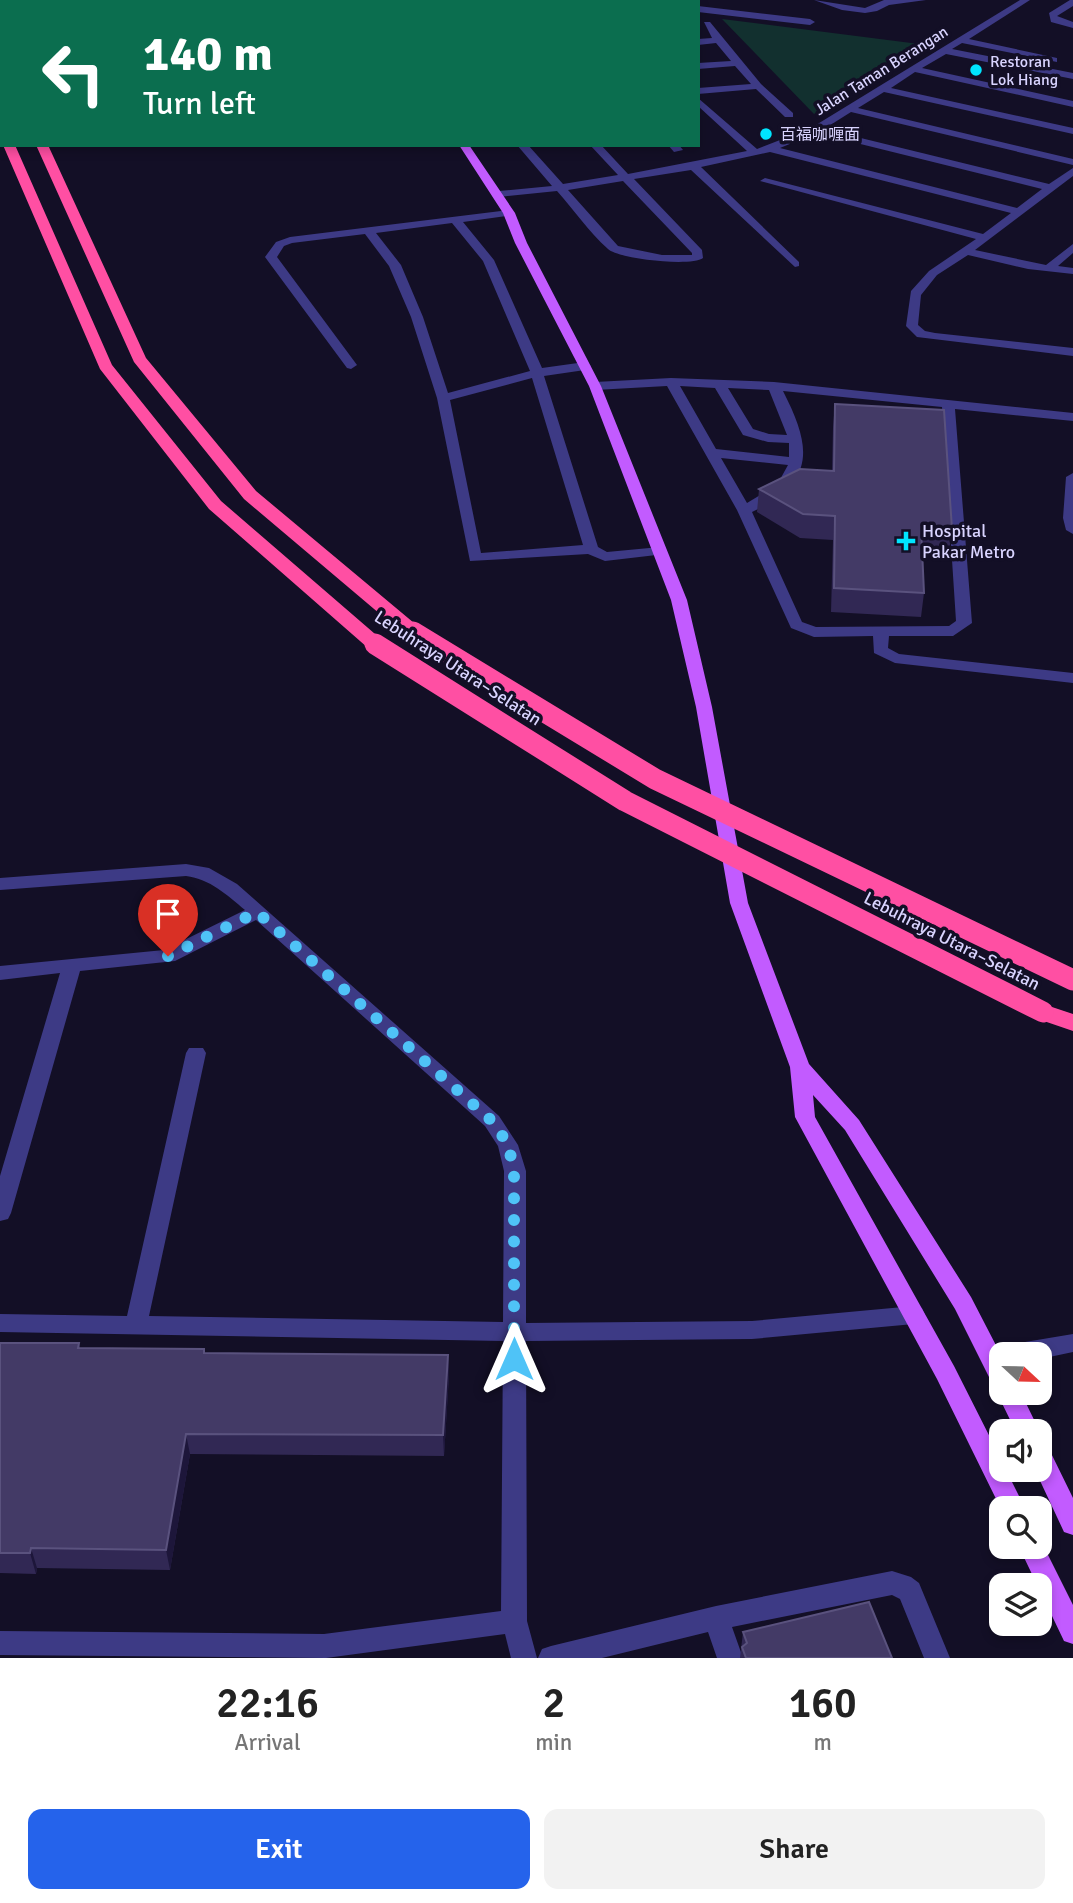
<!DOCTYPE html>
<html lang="en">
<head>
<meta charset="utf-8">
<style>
  :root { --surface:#fff; --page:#f2f2f2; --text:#222; --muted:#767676; --accent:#2563eb }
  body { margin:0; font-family:Signika,"Noto Sans SC",sans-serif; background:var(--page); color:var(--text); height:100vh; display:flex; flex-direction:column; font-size:26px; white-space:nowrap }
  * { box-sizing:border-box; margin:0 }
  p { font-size:23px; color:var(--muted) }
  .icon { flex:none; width:38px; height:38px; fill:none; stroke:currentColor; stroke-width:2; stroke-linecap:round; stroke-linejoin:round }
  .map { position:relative; height:1658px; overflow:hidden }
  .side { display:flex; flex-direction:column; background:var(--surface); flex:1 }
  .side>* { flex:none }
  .guide { position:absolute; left:0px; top:0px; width:700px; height:147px; box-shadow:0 4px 10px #0003; background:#0b6e4f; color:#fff; overflow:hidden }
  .needle { width:46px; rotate:112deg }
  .controls { position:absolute; left:989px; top:1342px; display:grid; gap:14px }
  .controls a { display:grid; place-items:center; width:63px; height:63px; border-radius:14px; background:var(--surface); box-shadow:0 4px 10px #0003; font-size:35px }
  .pin { position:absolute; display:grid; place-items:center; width:60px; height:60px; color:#fff; margin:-72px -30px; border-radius:50% 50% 50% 0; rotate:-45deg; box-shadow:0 0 7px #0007 }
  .pin .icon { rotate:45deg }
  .me { position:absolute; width:77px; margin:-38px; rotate:0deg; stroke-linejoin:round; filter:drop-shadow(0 0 5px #0008) }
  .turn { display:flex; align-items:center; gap:24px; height:147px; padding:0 28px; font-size:32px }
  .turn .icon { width:91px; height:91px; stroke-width:2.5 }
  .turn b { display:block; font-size:49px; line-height:60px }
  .eta { display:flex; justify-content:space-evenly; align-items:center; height:119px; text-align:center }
  .eta b { font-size:42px; font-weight:600; line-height:49px }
  .button { display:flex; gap:14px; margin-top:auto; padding:14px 28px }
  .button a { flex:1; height:80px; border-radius:14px; background:var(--accent); color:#fff; font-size:28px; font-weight:600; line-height:80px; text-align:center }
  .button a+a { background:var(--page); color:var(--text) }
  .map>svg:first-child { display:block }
  .green { fill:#12302f }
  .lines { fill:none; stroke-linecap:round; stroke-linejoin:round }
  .minor { fill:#3d3a85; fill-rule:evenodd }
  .major { fill:#c25bff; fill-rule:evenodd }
  .highway { fill:#ff4fa3; fill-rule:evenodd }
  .highway-bridge { stroke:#ff4fa3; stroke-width:21 }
  .wall { fill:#312854 }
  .shaded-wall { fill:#1d163a }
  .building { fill:#433a66; stroke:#5a527e; stroke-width:2 }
  .route { stroke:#4fc3f7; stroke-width:12; stroke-dasharray:0 21.6 }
  .poi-dot { fill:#00e5ff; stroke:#130f26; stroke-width:2.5 }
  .labels { text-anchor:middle; stroke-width:7; stroke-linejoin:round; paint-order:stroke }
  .far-poi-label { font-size:16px; fill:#d9d4ff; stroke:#130f26; text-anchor:start }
  .far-street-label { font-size:16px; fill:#d9d4ff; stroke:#130f26 }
  .poi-label { font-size:18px; fill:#d9d4ff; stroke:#130f26; text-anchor:start }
  .street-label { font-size:18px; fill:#d9d4ff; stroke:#130f26 }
</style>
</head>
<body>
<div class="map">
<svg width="1073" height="1658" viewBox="0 0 1073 1658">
  <rect width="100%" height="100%" fill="#130f26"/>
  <!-- green -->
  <path class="green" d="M722,19L919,44L814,114Z"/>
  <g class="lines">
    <!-- minor -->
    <path class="minor" d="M121,0H146L120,2Z
      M217,0H225L226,2H217Z
      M294,0H302L303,2H294Z
      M391,0H400L401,2H392Z
      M456,0H467L468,2H457Z
      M607,0H632L633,2H608Z
      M814,0L865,8L884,0H926L889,5L877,11L865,13L842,10Z
      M1020,0H1030L969,39L1057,58V62L962,43L952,49L1073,73V79L946,54L922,68L1073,101V107L915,72L891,88L1073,128V134L884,92L858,108L1073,159V165L851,112L824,129L1049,184L1073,168V176L975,250L1046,265L1073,244V253L1058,266L1073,268V274L1028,269L968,255L937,275L921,295L918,325L925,331L935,333L1073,348V356L917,337L906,326L911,291L929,271L976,239L760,181L765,178L983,234L1011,213L770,152L701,167L799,262V266L795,267L691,170L634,179L702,250L703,258C691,267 619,259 608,249C589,232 574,210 557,191L499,197L494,194L499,191L552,186L517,145H528L563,184L618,175L590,145H601L628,174L747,151L698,106V98L757,149L811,128ZM816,133L1042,189L1017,208L780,148ZM623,181L692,253V255H662L618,246L568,190Z
      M1070,0H1073V6L1057,16L1073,22V28L1051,22L1049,13Z
      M698,6L810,19L815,22L810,25L698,12Z
      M704,22H710L761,84L793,113V117H785L756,89L698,94V88L751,84L735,66L698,69V63L731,61L716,43L698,45V39L712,38Z
      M668,145H679L683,150L674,152Z
      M509,210L515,213L513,215L463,222L494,260L542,368L585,362L591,366L585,370L544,376L598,547L607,552L660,547L665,548L667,551L665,554L605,561L588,554L470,561L437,398L411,317L389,266L365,234L292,243L284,246L277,257L357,365L351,369L347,368L265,257L276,242L290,237ZM452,223L483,261L530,371L448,393L423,317L401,265L376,233ZM532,378L583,545L481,553L450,400Z
      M671,378L774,382L1073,413V421L955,409L972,623L953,636H889L888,648L899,654L1073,673V683L895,663L874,653L873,636L814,637L791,628L737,510L667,386L595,390L589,386L595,382ZM680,386L715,388L743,435L768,442L789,443V457L716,449ZM728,388L769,390L787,435L769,434L753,429ZM783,391L942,407L956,621L949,626L816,627L802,622L752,512C816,481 812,448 783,391ZM721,458L788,465L777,485L747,503Z
      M1073,473V534L1066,530L1063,518L1066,477Z
      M186,864L209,868L237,884L499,1116L518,1145L526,1171V1323L752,1321L914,1306L922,1308L925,1315L922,1322L914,1324L752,1339L526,1341L527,1621L537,1658H511L505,1634L326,1658L0,1655V1631L324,1634L501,1611L503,1341L0,1332V1314L127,1316L186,1053L189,1048H203L206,1053L149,1316L503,1322L504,1171L498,1146L485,1126L256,920L175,961L80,971L11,1213L8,1219L0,1221V1176L60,973L0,980V966L164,950L245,910C227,895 210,879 186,876L0,890V878Z
      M1073,1334V1352L1040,1359V1354H1001L1005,1347L1013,1344Z
      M892,1571L911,1577L919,1583L950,1658H924L900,1599L892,1595L732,1627L743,1658H717L708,1632L602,1658H538L542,1649L551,1646L716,1606Z"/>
    <!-- major -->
    <path class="major" d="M350,0H358L359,2H350Z
      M459,145H469L515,213L527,243L601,386L687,600L712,707L748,903L809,1064L859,1120L971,1297L1001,1355V1393H1021L1040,1432V1433L1016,1432L997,1393L1000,1387L993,1385L955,1309L845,1130L813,1095L815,1117L954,1366L1001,1459V1470H1006L1025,1508L1001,1509L937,1379L795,1117L790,1067L730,903L696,707L671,600L589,386L515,243L503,213Z
      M1040,1446L1049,1449L1073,1498V1535L1064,1532L1035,1470H1040Z
      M1040,1539L1073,1605V1644L1064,1641L1019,1547H1040Z"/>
    <!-- highway -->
    <path class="highway" d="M0,53H2V62H0Z
      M0,121L2,122V133L0,132Z
      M3,145H15L112,365L221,501L382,640L384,644L382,648H368L209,509L100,369Z
      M36,145H48L146,358L256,491L420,628L422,632L420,636H406L244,499L134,362Z
      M1043,1004L1073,1014V1031L1035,1018L1031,1012L1035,1006Z"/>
    <!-- highway-bridge -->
    <path class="highway-bridge" d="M413,632L655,779L1073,980
      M375,644L625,801L1043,1012"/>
  </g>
  <!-- wall -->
  <path class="wall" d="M835,404L952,529L949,552L922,551L924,593L921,617L831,612L833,540L800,538L757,512L759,489L832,471L833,427Z
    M0,1343H79L80,1348L204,1349L205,1353L448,1355L449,1375L444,1456L190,1454L170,1570L37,1568L36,1574L0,1573Z
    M743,1632L892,1658H740Z"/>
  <!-- shaded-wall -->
  <path class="shaded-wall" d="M448,1355L449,1375L444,1456L443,1435Z
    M186,1434L190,1454L170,1570L166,1550Z
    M31,1548L37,1568L36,1574L30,1553Z"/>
  <!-- building -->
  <path class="building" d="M835,404L944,410L952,529L921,527L924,593L834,588L835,516L803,514L759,489L800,469L834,471Z
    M0,1343H79L78,1348L204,1349V1353L448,1355L443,1435L186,1434L166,1550L31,1548L30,1553H0Z
    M869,1602L892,1658H746L742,1647L747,1643L743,1632Z"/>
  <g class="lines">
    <!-- route -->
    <path class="route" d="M168,956L257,912L492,1121L508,1144L514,1171V1359"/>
  </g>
  <!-- markers -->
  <g class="poi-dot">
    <circle cx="976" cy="70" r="7"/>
    <circle cx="766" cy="134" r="7"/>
    <path d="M902.5 530.5h7v7h7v7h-7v7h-7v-7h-7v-7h7z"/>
  </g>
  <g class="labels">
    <!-- far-poi labels -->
    <g class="far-poi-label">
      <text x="990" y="67">Restoran<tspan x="990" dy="18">Lok Hiang</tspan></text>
      <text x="780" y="140">百福咖喱面</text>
    </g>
    <!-- far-street labels -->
    <g class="far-street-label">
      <text transform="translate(881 70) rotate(-32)" y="6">Jalan Taman Berangan</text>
    </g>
    <!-- poi labels -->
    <g class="poi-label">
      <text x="922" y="537">Hospital<tspan x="922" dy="21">Pakar Metro</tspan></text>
    </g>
    <!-- street labels -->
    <g class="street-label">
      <text transform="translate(458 668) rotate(33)" y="6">Lebuhraya Utara–Selatan</text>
      <text transform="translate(952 941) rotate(27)" y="6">Lebuhraya Utara–Selatan</text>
    </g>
  </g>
</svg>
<div class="controls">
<a><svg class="needle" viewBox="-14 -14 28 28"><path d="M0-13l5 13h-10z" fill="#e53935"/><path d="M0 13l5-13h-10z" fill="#767676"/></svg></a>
<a><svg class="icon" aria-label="sound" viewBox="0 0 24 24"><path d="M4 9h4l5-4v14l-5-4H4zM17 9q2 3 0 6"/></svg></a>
<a><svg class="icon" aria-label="search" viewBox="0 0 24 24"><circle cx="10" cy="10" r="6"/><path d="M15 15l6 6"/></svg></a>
<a><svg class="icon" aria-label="layers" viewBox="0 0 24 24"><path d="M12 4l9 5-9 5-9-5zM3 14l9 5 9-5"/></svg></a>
</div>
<div class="pin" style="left:168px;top:956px;background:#d93025"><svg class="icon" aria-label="arrive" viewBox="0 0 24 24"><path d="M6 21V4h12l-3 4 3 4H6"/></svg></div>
<svg class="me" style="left:514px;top:1359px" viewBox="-20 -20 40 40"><path d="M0-17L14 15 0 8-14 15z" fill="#4fc3f7" stroke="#fff" stroke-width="4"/></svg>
<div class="guide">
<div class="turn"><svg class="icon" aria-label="left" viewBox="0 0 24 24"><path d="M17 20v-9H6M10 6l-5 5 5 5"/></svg><div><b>140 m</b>Turn left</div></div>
</div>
</div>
<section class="side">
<div class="eta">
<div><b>22:16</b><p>Arrival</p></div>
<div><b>2</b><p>min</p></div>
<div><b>160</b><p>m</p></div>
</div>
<div class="button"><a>Exit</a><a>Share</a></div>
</section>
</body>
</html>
